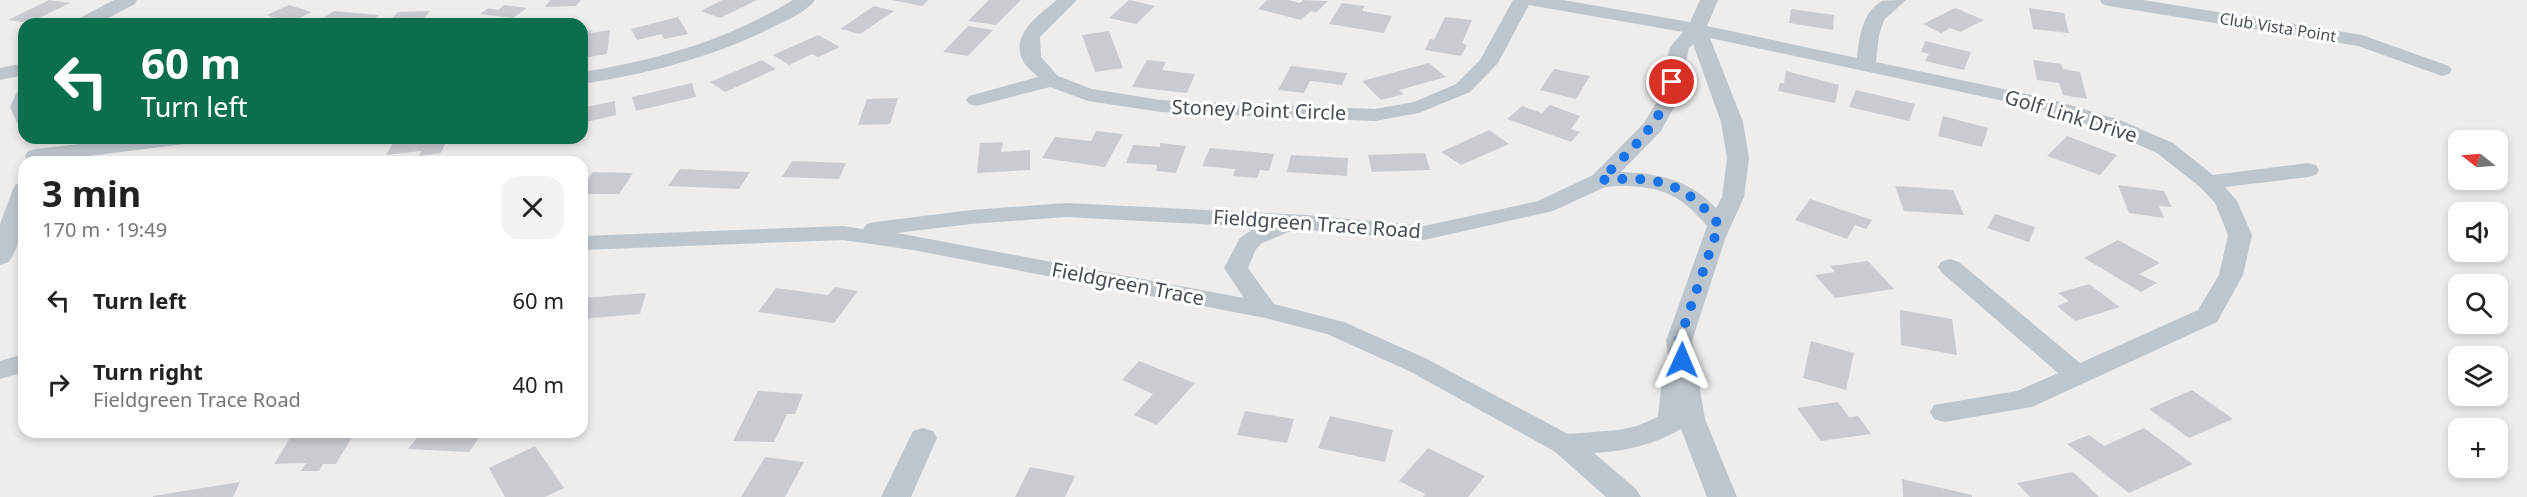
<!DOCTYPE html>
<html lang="en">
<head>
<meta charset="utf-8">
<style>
  :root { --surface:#fff; --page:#f2f2f2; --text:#222; --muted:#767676 }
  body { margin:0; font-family:"Noto Sans",sans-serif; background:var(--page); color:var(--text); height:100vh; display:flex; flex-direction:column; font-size:22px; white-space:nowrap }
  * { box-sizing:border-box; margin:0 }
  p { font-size:20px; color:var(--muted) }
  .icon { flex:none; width:33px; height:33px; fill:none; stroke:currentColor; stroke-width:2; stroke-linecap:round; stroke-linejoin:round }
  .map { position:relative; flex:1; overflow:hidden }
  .side { position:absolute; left:18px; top:156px; width:570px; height:282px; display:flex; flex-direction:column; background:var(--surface); border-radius:18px; box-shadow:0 3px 9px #0003 }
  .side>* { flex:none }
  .guide { position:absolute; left:18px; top:18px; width:570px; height:126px; border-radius:18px; box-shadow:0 3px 9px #0003; background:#0b6e4f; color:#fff; overflow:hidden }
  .needle { width:39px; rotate:287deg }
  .tools { position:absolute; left:2448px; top:130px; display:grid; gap:12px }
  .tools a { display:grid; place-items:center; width:60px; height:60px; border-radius:12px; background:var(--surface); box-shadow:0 3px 9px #0003; font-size:30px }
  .pin { position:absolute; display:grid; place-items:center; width:51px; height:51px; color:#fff; margin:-26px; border:3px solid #fff; border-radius:50%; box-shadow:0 2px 6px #0007 }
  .me { position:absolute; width:66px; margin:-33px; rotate:1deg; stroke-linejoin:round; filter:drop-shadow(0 0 4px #0008) }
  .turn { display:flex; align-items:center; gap:21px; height:126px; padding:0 24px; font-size:27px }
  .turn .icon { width:78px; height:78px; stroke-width:2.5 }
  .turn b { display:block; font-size:42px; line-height:51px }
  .round { display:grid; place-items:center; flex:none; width:63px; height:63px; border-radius:18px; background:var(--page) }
  .head { display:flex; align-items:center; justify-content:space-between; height:102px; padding:0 24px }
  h1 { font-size:36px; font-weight:700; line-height:45px }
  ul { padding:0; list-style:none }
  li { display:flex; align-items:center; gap:18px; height:84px; padding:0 24px }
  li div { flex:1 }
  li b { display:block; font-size:22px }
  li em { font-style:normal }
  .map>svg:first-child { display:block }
  .building { fill:#cacbd1 }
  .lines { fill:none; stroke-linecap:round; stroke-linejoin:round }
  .minor { fill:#bec6cd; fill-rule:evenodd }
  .route { stroke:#1a73e8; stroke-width:10; stroke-dasharray:0 18 }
  .labels { text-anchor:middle; stroke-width:6; stroke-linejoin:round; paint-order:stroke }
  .far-street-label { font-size:16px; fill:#464f58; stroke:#fff }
  .street-label { font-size:20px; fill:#464f58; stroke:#fff }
</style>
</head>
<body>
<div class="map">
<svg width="2527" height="497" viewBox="0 0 2527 497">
  <rect width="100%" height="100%" fill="#efecec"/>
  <!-- building -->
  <path class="building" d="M49,0L70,3L29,23L8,20Z
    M550,0H581L576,6L545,7Z
    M722,0H757L720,18L701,11Z
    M892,0H929L922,6Z
    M989,0H1021L996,25L968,21Z
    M1129,0H1130L1155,6L1136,24L1109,18Z
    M1267,0H1288L1300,3L1303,0L1328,1L1316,13L1311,11L1301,20L1258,9Z
    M1342,3L1365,6L1362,11L1392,16L1384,33L1329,24Z
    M289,5L312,12L289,23L267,15Z
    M504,5L527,8L513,18L480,14L489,8L498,10Z
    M874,6L894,11L860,34L840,29Z
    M1955,8L1984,20L1960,32L1950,28L1941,33L1923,24Z
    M2029,8L2064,13L2069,33L2033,29Z
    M1791,9L1834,15L1833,30L1789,23Z
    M334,11L379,15L367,24L315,23Z
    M430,11L421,22L387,23L398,12Z
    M678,17L688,34L664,39L661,34L637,40L631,29Z
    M1445,17L1472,20L1462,43L1467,45L1461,56L1425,50L1430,39L1434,40Z
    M968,26L993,30L968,56L943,52Z
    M592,30L590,33L610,30L607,54L583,58L585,49H582V31Z
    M1109,31L1123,68L1095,72L1082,35Z
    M818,35L840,47L818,57L812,54L789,65L773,55Z
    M1925,41L1971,52L1964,70L1925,61L1929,54L1921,52Z
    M762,60L776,69L725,92L710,82Z
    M1147,60L1166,62L1162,70L1195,74L1187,93L1132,87Z
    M2033,60L2061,64L2063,69L2080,72L2087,99L2063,95L2059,83L2037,80Z
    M1429,63L1446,77L1399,90L1404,94L1381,100L1362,81Z
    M1291,66L1347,73L1342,85L1310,81L1304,93L1278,90Z
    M1554,69L1590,76L1576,99L1540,90Z
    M1786,71L1839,85L1835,103L1778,91L1780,83H1784Z
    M692,83L696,97L636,111L632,97Z
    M1856,90L1915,104L1909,121L1849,107Z
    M898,98L890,124L858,125L867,99Z
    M615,101L616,115L582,123V108Z
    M1550,105L1580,116L1571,129L1580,132L1571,142L1507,119L1522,106L1542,113Z
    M1943,116L1988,128L1982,147L1938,136Z
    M1489,130L1509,144L1461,165L1441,152Z
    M1096,131L1123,134L1105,167L1042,158L1055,137L1091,141Z
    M2067,136L2117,155L2100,175L2047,156Z
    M396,138H448L441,153L419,156L421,151L386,155Z
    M1003,142L1001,152L1030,150V170L977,173L980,143Z
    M1160,143L1186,146L1176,173L1156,171L1157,165L1126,163L1133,145L1160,147Z
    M1210,148L1274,154L1269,171L1260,170L1257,178L1233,176L1235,169L1202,166Z
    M1425,153L1430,170L1372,172L1368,155Z
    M1291,155L1348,158L1347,176L1287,172Z
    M792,161L846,163L839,179L782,177Z
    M680,169L750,172L739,189L668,186Z
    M593,172L633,173L619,194H582V189Z
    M2118,185L2164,191L2172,207L2159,206L2164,218L2129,213Z
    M1895,186L1953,190L1964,215L1904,211Z
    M1810,199L1872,220L1866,229L1855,225L1847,239L1795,220Z
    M1995,214L2035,227L2029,242L1987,228Z
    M2118,240L2160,263L2139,274L2157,283L2141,292L2084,258Z
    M1868,261L1894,289L1835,298L1815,275L1835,272L1830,266Z
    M2089,284L2120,307L2075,321L2057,306L2069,301L2058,293Z
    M835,287L858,291L834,323L758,312L776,288L828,295Z
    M646,293L640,314L582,319V298Z
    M1900,310L1952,319L1957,355L1901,345Z
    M1811,341L1854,353L1846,390L1803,378Z
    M1139,361L1195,383L1157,425L1134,415L1153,394L1122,380Z
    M2192,390L2233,419L2189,438L2149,409Z
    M758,391L803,394L795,414H787L774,442L733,441Z
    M1838,402L1849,417L1858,416L1871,434L1821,441L1797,408Z
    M1245,411L1294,419L1287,443L1237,435Z
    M1330,416L1393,430L1385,462L1318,448Z
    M2144,428L2193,464L2129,493L2067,444L2089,435L2104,446Z
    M355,432L336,464H323L319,471H301L306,463L274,464L292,435Z
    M436,432H483L469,452L408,449L420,434L433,436Z
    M535,446L564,488L545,497H505L489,468Z
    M1428,448L1485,476L1468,497H1423L1425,494L1399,481Z
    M765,457L804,462L785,497H741Z
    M1030,467L1075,476L1065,497H1015Z
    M2073,472L2099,497H2030L2017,483Z
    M1902,479L1972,495V497H1903Z
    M240,482L233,497H153V496Z"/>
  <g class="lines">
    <!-- minor -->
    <path class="minor" d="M114,0H137L135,4L97,24H74L76,20Z
      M793,0H815C808,10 792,18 781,23C718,56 652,73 582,84V72C658,60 727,40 793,0Z
      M1057,0H1077L1040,37L1041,57L1058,76L1092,89L1161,100L1375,109L1414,102L1456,84L1480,60L1513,0H1563L1690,22L1700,0H1718L1707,26L1857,58C1859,38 1862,12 1882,1C1888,0 1899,0 1906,0L1884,20L1879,35L1876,62L2046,98L2120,120L2173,143L2213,175L2308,163L2316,165L2319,170L2316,175L2308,177L2225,187L2237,201L2252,235L2243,275L2217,322L2032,407L1944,422L1934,419L1930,412L1934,405L2017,391L2058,373L1941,272L1938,267L1941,262L1950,259L1959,262L2080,363L2198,310L2219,275L2228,235L2215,203L2200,187L2157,153L2104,130L2041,109L1710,38L1743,122L1749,158L1744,197L1725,239L1692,341L1705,419L1737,497H1707L1681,429C1654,445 1625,451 1594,453L1636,489L1641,497H1606L1554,451L1409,371L1327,334L1265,318L913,250L843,240L582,250V236L843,226L863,229L867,224L875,222L971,210L1066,203L1306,215L1424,226L1538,201L1593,175L1644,123L1658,100L1670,47L1683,32L1529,5L1498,63L1470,92L1419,113L1375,121L1161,112L1088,101L1050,87L976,106L969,104L966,100L969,96L1038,77C1033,72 1024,65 1022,59C1011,33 1040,14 1057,0ZM1693,44L1721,122L1727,158L1722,197L1716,208C1690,180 1658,173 1621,172L1661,131L1678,100L1689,48ZM1620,186C1661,186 1681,195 1707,226L1666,341L1670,369L1665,370L1662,377L1658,417L1637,426L1619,430L1568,434L1427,359L1344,322L1274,304L1248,268L1256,249L1262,243L1296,229L1424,240L1553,211L1605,187ZM1066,217L1256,227L1240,238L1224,268L1244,298L897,233L971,224Z
      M2100,0H2143L2362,35L2449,66L2452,70L2449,74L2442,76L2358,46L2109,6L2102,4Z
      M24,63V75L0,80V68Z
      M24,90V125L17,123L10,107L17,92Z
      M131,138H196L193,143L41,162L28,161L25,156L28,151L36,149Z
      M24,182C24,210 25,238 9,262L0,265V224L13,189L16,184Z
      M24,354V372L0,379V361Z
      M923,428L933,431L937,438L911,497H881L913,431Z"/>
  </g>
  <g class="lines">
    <!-- route -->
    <path class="route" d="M1672,82C1663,123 1629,151 1601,180C1656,176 1684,181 1719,225L1679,341L1682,360"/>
  </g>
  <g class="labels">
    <!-- far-street labels -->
    <g class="far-street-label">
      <text transform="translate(2278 27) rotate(9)" y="6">Club Vista Point</text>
    </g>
    <!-- street labels -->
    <g class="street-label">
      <text transform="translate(1259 110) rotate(2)" y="7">Stoney Point Circle</text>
      <text transform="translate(2071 116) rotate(17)" y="7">Golf Link Drive</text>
      <text transform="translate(1317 224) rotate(4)" y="7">Fieldgreen Trace Road</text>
      <text transform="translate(1128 284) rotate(11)" y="7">Fieldgreen Trace</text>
    </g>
  </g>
</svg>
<div class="tools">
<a><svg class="needle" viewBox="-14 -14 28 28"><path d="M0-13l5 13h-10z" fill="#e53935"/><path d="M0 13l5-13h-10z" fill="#767676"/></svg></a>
<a><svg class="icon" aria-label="sound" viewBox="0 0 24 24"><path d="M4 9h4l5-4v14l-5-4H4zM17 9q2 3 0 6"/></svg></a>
<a><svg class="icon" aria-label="search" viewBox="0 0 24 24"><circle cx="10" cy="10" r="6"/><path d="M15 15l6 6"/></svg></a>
<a><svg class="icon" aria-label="layers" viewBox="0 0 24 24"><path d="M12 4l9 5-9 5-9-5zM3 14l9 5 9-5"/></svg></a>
<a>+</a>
</div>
<div class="pin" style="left:1672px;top:82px;background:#d93025"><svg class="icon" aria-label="arrive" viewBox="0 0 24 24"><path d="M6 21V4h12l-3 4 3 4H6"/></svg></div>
<svg class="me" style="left:1682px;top:360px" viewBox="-20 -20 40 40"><path d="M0-17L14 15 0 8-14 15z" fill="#1a73e8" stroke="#fff" stroke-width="4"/></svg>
<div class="guide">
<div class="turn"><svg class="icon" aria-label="left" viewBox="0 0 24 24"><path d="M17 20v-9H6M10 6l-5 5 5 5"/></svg><div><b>60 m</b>Turn left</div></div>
</div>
<section class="side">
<div class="head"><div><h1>3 min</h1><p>170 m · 19:49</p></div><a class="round"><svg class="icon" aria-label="close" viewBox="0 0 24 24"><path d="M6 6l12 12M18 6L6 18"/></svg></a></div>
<ul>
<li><svg class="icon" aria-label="left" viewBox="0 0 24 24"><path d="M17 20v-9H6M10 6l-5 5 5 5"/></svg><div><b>Turn left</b></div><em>60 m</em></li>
<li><svg class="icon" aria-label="right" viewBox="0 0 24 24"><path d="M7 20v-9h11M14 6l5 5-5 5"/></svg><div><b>Turn right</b><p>Fieldgreen Trace Road</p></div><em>40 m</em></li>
</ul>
</section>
</div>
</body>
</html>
